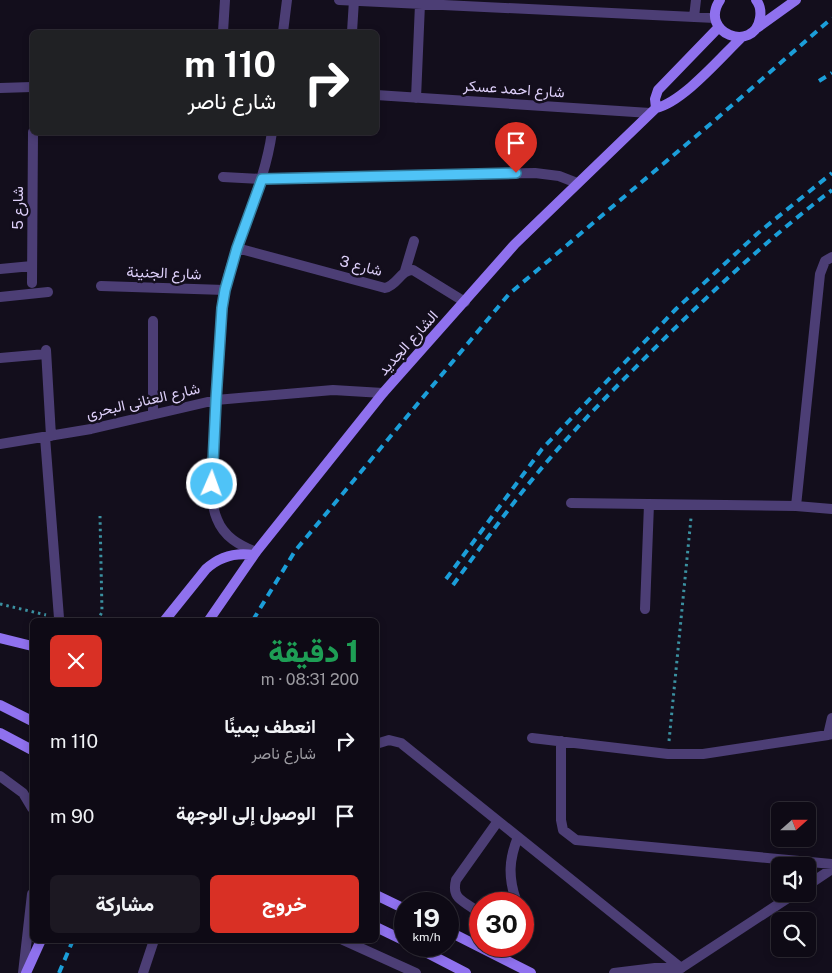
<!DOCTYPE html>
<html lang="ar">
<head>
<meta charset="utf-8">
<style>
  :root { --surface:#0e0a15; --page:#1c1822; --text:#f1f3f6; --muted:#9b9aa0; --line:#2e2b34; --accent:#d93025 }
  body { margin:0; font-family:"Public Sans",Vazirmatn,sans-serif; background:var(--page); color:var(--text); direction:rtl; height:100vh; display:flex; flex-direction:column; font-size:19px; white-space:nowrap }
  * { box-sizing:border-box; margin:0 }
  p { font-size:16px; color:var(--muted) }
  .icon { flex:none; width:28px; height:28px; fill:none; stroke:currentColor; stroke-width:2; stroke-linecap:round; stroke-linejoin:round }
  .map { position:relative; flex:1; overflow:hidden; direction:ltr }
  .sheet { position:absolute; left:30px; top:618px; width:349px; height:325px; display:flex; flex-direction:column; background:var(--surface); border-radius:8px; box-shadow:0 2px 8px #0003,0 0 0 1px var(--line); direction:rtl }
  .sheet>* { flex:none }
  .top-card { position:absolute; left:30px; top:30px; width:349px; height:105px; border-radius:8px; box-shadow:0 2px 8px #0003,0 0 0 1px var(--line); direction:rtl; background:#202124; color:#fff; overflow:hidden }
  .needle { width:32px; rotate:69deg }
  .controls { position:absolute; left:771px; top:802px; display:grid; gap:10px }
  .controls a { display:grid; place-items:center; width:45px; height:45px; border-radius:8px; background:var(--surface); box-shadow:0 2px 8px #0003,0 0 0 1px var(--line); font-size:25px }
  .speed { position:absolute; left:394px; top:892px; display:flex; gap:10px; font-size:25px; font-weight:700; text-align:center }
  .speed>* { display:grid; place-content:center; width:65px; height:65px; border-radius:50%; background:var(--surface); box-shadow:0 2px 8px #0003,0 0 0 1px var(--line); line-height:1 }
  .speed small { font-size:12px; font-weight:400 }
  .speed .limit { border:8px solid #d22; background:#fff; color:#111 }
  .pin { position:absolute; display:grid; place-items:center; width:42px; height:42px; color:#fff; margin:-51px -21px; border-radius:50% 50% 50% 0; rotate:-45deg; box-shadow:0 0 5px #0007 }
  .pin .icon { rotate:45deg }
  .me { position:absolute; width:55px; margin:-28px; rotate:2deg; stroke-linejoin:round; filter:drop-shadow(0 0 4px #0008) }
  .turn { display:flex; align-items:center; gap:18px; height:105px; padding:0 20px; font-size:22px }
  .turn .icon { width:65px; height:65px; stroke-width:2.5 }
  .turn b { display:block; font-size:35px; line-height:42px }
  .round { display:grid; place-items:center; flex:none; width:52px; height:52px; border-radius:8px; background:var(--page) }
  .headline { display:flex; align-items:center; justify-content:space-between; height:85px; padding:0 20px }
  h1 { font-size:30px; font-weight:800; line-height:38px; color:#1e9e55 }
  .cta { display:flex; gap:10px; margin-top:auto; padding:10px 20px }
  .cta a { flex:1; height:58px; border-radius:8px; background:var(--accent); color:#fff; font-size:20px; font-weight:800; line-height:58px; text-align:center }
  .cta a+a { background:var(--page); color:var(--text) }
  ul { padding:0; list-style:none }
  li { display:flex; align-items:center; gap:15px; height:75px; padding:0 20px }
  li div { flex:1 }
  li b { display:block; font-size:19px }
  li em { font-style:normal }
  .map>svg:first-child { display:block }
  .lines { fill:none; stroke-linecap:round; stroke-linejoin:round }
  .path { stroke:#3b91a1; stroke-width:3; stroke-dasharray:2.5 4; stroke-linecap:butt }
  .lane { stroke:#4c3e75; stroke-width:10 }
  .street { stroke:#4c3e75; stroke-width:10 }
  .secondary { stroke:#8f71ee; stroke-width:10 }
  .rail { stroke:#1b9ed9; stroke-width:4; stroke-dasharray:8 6; stroke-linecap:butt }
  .route-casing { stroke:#337fa1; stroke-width:12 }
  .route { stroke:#4fc3f7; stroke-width:9 }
  .labels { text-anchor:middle; stroke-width:5; stroke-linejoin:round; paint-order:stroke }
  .street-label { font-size:15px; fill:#ddcff9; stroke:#130e1c }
</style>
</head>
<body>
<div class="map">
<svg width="832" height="973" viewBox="0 0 832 973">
  <rect width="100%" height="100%" fill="#130e1c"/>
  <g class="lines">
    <!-- path -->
    <path class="path" d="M0,604L46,615
      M96,620L99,618L102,612L100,516
      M669,741L691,518"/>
    <!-- lane -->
    <path class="lane" d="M376,744L389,740L401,743L681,968
      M516,900C508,877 509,859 518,837
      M480,915C470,901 450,903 456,880L498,821"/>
    <!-- street -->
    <path class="street" d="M339,0L715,18
      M694,17L696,0
      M223,32L225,0
      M283,32L287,0
      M352,32L354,0
      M0,88L32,87
      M376,95L650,113
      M416,98L420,4
      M223,177L262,179L535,173L559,176L577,183
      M237,248L385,288C398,285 400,270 413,270L465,302
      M0,269L32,266
      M405,271L414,241
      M32,283L33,132
      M101,286L225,290
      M0,297L48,292
      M46,350L51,436
      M0,358L46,354
      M153,414V321
      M45,437L59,618
      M0,444L91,429L216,400L333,390L383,393
      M571,503L796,506L832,509
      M796,506L820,274L825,261L832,257
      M256,552C239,545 224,537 217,519C207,495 213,465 214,440C216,408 217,377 220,345C221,323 222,299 228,277C241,228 265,183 272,132
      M645,609L649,504
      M832,718L828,735L832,734
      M532,738L668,754H703L828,735
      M561,741V820L563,830L576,840L832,864
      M0,776L23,793L32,808
      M808,885L832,869
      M343,940L416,973
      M23,973L32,894
      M143,973L154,940
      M614,973L655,968H678
      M670,973L681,968L794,894"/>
    <!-- secondary -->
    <path class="secondary" d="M720,0C698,33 754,54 760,18C761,12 760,5 756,0
      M757,28L796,0
      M656,108L655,99L658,90L719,27
      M165,620L206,569C220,556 235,552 254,555
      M209,620L256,552L383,393L515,244L656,108C683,102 721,57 742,37
      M0,638L32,646
      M0,705L32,721
      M0,733L32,750
      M376,895L405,909
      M376,927L405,941
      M448,931L531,973
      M414,946L466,973
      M26,973L41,940"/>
    <!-- rail -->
    <path class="rail" d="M819,81L832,73
      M446,579L542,449L676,309L758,233L832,173
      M453,585C483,544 512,503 545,464C583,419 626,377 668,335C720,284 774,234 832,190
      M253,620L295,551L509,294L714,121L832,18
      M59,973L73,940"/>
  </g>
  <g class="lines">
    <defs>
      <path id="route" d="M212,484L216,400L222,308L225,290L237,248L262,179L516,173"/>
    </defs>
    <!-- route casing -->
    <use href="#route" class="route-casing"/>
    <!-- route -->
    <use href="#route" class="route"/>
  </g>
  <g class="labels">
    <!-- street labels -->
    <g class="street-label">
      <text transform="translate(514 89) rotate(4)" y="5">شارع احمد عسكر</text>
      <text transform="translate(18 208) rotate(-90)" y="5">شارع 5</text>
      <text transform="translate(361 266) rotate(14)" y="5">شارع 3</text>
      <text transform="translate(164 273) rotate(2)" y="5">شارع الجنينة</text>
      <text transform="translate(408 343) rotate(-48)" y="5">الشارع الجديد</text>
      <text transform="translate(143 401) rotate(-13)" y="5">شارع العنانى البحرى</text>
    </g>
  </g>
</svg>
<div class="controls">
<a><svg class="needle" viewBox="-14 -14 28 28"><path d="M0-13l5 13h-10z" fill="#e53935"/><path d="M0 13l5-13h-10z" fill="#9b9aa0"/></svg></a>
<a><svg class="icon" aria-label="sound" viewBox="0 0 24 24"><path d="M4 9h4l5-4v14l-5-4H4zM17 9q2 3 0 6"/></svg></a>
<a><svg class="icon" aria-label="search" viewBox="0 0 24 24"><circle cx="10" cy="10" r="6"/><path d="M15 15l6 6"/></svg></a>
</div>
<div class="speed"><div>19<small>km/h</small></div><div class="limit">30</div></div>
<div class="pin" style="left:516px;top:173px;background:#d93025"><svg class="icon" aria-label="arrive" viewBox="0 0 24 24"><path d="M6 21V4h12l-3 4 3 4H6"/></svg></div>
<svg class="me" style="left:212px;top:484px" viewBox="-20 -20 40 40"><circle r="17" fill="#4fc3f7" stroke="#fff" stroke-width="3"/><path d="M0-11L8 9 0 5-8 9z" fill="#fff"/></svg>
<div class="top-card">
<div class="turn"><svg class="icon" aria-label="right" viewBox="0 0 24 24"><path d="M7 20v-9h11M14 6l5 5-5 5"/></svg><div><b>110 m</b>شارع ناصر</div></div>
</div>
<section class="sheet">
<div class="headline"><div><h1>1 دقيقة</h1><p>200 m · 08:31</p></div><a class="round" style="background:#d93025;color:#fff"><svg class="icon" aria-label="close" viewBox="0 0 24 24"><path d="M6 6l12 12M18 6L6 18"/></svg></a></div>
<ul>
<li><svg class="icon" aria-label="right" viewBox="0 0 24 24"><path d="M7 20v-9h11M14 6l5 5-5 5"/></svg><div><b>انعطف يمينًا</b><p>شارع ناصر</p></div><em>110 m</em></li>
<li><svg class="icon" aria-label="arrive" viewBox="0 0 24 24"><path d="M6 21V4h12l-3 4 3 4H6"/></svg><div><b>الوصول إلى الوجهة</b></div><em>90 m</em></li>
</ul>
<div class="cta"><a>خروج</a><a>مشاركة</a></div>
</section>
</div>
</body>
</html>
